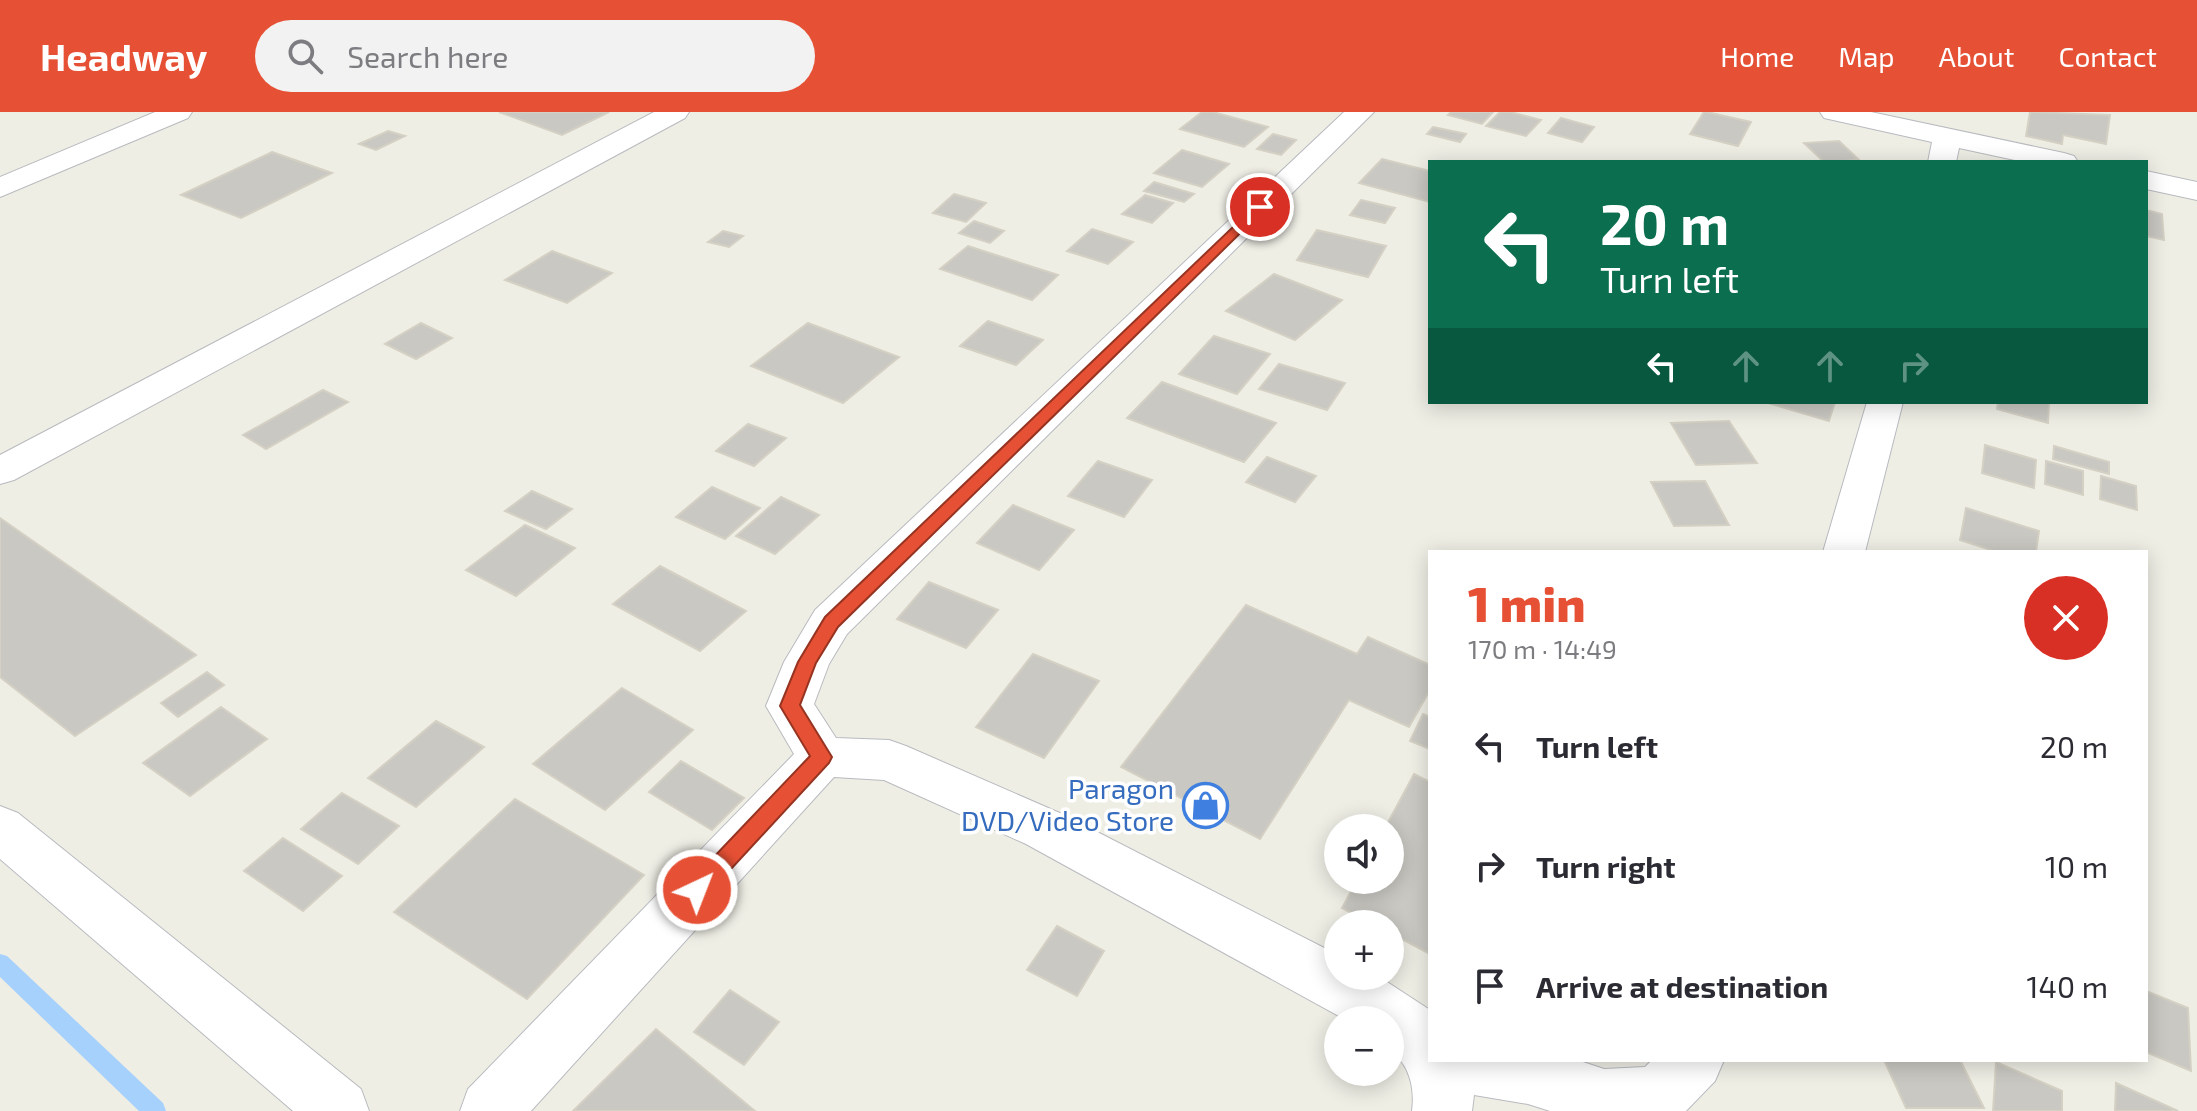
<!DOCTYPE html>
<html lang="en">
<head>
<meta charset="utf-8">
<style>
  :root { --surface:#fff; --page:#f2f2f3; --text:#2b2b33; --muted:#7c7c81; --accent:#e65034 }
  body { margin:0; font-family:"Exo 2",sans-serif; background:var(--page); color:var(--text); height:100vh; display:flex; flex-direction:column; font-size:30px; white-space:nowrap }
  * { box-sizing:border-box; margin:0 }
  p { font-size:26px; color:var(--muted) }
  .icon { flex:none; width:44px; height:44px; fill:none; stroke:currentColor; stroke-width:2; stroke-linecap:round; stroke-linejoin:round }
  .map { position:relative; flex:1; overflow:hidden }
  .side { position:absolute; left:1428px; top:438px; width:720px; height:512px; display:flex; flex-direction:column; background:var(--surface); border-radius:0px; box-shadow:0 4px 20px #0003 }
  .side>* { flex:none }
  .banner { position:absolute; left:1428px; top:48px; width:720px; height:244px; border-radius:0px; box-shadow:0 4px 20px #0003; background:#0b6e4f; color:#fff; overflow:hidden }
  .controls { position:absolute; left:1324px; top:702px; display:grid; gap:16px }
  .controls a { display:grid; place-items:center; width:80px; height:80px; border-radius:50%; background:var(--surface); box-shadow:0 4px 20px #0003; font-size:40px }
  .pin { position:absolute; display:grid; place-items:center; width:68px; height:68px; color:#fff; margin:-34px; border:4px solid #fff; border-radius:50%; box-shadow:0 2px 8px #0007 }
  .me { position:absolute; width:88px; margin:-44px; rotate:43deg; stroke-linejoin:round; filter:drop-shadow(0 0 6px #0008) }
  .turn { display:flex; align-items:center; gap:28px; height:168px; padding:0 40px; font-size:36px }
  .turn .icon { width:104px; height:104px; stroke-width:2.5 }
  .turn b { display:block; font-size:56px; line-height:68px }
  .lanes { display:flex; align-items:center; height:76px; padding:0 40px; background:#0003; justify-content:center; gap:40px; direction:ltr }
  .lanes .off { opacity:.35 }
  .round { display:grid; place-items:center; flex:none; width:84px; height:84px; border-radius:42px; background:var(--page) }
  .headline { display:flex; align-items:center; justify-content:space-between; height:136px; padding:0 40px }
  h1 { font-size:48px; font-weight:800; line-height:60px; color:var(--accent) }
  ul { padding:0; list-style:none }
  li { display:flex; align-items:center; gap:24px; height:120px; padding:0 40px }
  li div { flex:1 }
  li b { display:block; font-size:30px }
  li em { font-style:normal }
  header { display:flex; align-items:center; gap:48px; box-sizing:border-box; height:112px; padding:0 40px; background:var(--accent); color:#fff }
  header strong { font-size:38px }
  nav { display:flex; gap:44px; margin-inline-start:auto; font-size:28px }
  .search { width:560px; height:72px; background:var(--page); display:flex; align-items:center; gap:20px; box-sizing:border-box; padding:0 28px; border-radius:44px; color:var(--muted); font-size:30px }
  .map>svg:first-child { display:block }
  .lines { fill:none; stroke-linecap:round; stroke-linejoin:round }
  .stream { fill:#a7d1fd; fill-rule:evenodd }
  .building { fill:#cac8c2; stroke:#d4d0c4; stroke-width:2 }
  .street-casing { stroke:#b8babf; stroke-width:2 }
  .street { fill:#fff; fill-rule:evenodd }
  .route { fill:#e65034; stroke:#963422; stroke-width:2 }
  .labels { text-anchor:middle; stroke-width:7; stroke-linejoin:round; paint-order:stroke }
  .shop-label { font-size:28px; fill:#366cbe; stroke:#fff; text-anchor:end }
</style>
</head>
<body>
<header>
<strong>Headway</strong>
<div class="search"><svg class="icon" aria-label="search" viewBox="0 0 24 24"><circle cx="10" cy="10" r="6"/><path d="M15 15l6 6"/></svg>Search here</div>
<nav><a>Home</a><a>Map</a><a>About</a><a>Contact</a></nav>
</header>
<div class="map">
<svg width="2197" height="999" viewBox="0 0 2197 999">
  <rect width="100%" height="100%" fill="#efeee5"/>
  <g class="lines">
    <!-- stream -->
    <path class="stream" d="M0,842L7,844L163,991L166,999H139L0,865Z"/>
  </g>
  <!-- building -->
  <path class="building" d="M499,0H609L562,23Z
    M1202,0H1213L1268,15L1244,35L1180,17Z
    M1451,0H1493L1482,12L1448,3Z
    M1500,0H1510L1541,8L1526,24L1486,14Z
    M1704,0H1707L1751,10L1738,34L1690,22Z
    M2030,0L2110,3L2106,32L2063,23L2062,32L2026,24Z
    M1561,6L1594,15L1582,30L1548,21Z
    M1433,15L1466,22L1460,30L1427,22Z
    M388,19L405,24L376,38L359,32Z
    M1273,22L1296,28L1281,43L1257,37Z
    M1839,29L1859,48L1824,50L1804,31Z
    M1182,38L1229,52L1202,75L1154,61Z
    M272,40L332,61L241,106L181,83Z
    M1382,47L1430,59V90L1359,71Z
    M1154,70L1194,82L1184,90L1144,79Z
    M954,82L986,91L966,110L933,101Z
    M1145,83L1173,91L1152,111L1122,102Z
    M1361,88L1395,96L1385,111L1350,103Z
    M2146,98L2162,102L2164,128L2146,124Z
    M974,109L1004,119L990,131L959,121Z
    M1092,117L1133,130L1108,152L1067,139Z
    M1317,118L1386,134L1368,165L1297,148Z
    M723,119L743,124L729,135L708,130Z
    M968,134L1058,163L1032,188L940,157Z
    M552,139L612,161L567,191L505,168Z
    M1274,162L1342,188L1295,228L1226,199Z
    M988,209L1043,228L1016,253L960,234Z
    M421,211L452,226L416,247L385,232Z
    M808,211L899,245L843,291L751,254Z
    M1214,224L1270,242L1237,282L1179,262Z
    M1279,252L1345,271L1327,298L1259,277Z
    M1162,270L1276,311L1244,350L1127,306Z
    M323,278L348,290L266,337L243,323Z
    M1765,290H1835L1829,309Z
    M1998,290H2049L2048,311L1997,297Z
    M1729,309L1757,351L1696,353L1671,311Z
    M748,312L786,326L754,354L716,339Z
    M1985,333L2036,348L2034,376L1982,361Z
    M2054,334L2109,350V362L2053,347Z
    M1267,345L1316,364L1295,390L1246,370Z
    M1098,349L1152,368L1124,405L1068,384Z
    M2046,349L2083,359V383L2045,372Z
    M2101,364L2136,374L2137,398L2100,387Z
    M1705,369L1729,413L1674,414L1651,370Z
    M712,375L760,396L725,427L676,405Z
    M532,379L572,397L546,417L505,399Z
    M781,385L819,403L775,442L736,424Z
    M1013,393L1074,418L1039,458L977,431Z
    M1966,396L2039,419L2036,440H1997L1960,428Z
    M0,406L196,543L75,624L0,565Z
    M525,413L575,436L516,484L466,458Z
    M660,454L746,499L700,539L613,492Z
    M929,470L998,498L966,536L897,507Z
    M1246,493L1357,542L1368,525L1430,553V578L1409,615L1349,588L1260,727L1121,655Z
    M1033,542L1099,569L1044,646L976,615Z
    M207,560L224,573L178,605L161,591Z
    M622,576L693,618L605,698L533,652Z
    M221,595L267,627L190,684L143,651Z
    M1423,602L1430,605V637L1410,629Z
    M436,609L484,635L416,695L368,666Z
    M681,649L744,686L712,718L649,680Z
    M1414,662L1430,670V842L1390,821V812H1372L1342,796L1357,768H1390V716H1385Z
    M342,681L399,714L358,752L301,717Z
    M515,687L644,763L527,887L394,800Z
    M283,726L342,764L303,799L244,759Z
    M1057,814L1104,839L1077,884L1027,858Z
    M730,878L779,910L744,953L694,920Z
    M2146,879L2188,896L2191,959L2146,940Z
    M656,917L755,999H573Z
    M1884,948H1960L1984,996H1906Z
    M1996,950L2062,979V999H1993Z
    M2116,971L2178,999H2115Z"/>
  <g class="lines">
    <defs>
      <path id="street" d="M155,0H192L188,6L0,85V65Z
        M654,0H689L685,6L14,368L0,372V343Z
        M1344,0H1374L847,522L829,552L814,592L836,626L889,628L906,634L1062,702L1338,843V864H1378L1430,898V948H1577L1604,957L1645,955L1652,948H1724L1715,969L1686,999H1550L1528,992L1474,983L1472,999H1412C1415,977 1410,952 1390,939V908H1346L1026,732L884,668L834,665L531,999H460L468,977L794,642L766,594L784,550L815,498Z
        M1820,0H1871L2064,41L2074,44L2078,50H2024L1959,36L1956,50H1928L1932,30L1824,6Z
        M2146,59L2197,70V88L2146,77Z
        M1867,290H1903L1865,440H1823Z
        M0,694L18,701L361,977L369,999H293L0,747Z"/>
    </defs>
    <!-- street casing -->
    <use href="#street" class="street-casing"/>
    <!-- street -->
    <use href="#street" class="street"/>
  </g>
  <!-- route -->
  <path class="route" d="M1256,93L1267,95L838,515L816,551L800,593L832,645L829,651L705,785L697,787L689,785L686,778L689,771L810,644L780,594L798,550L825,505Z"/>
  <!-- icons -->
  <defs>
    <symbol id="shop-ring" viewBox="-11 -11 22 22"><circle r="9.5" fill="#fff" stroke="#3f7fe0" stroke-width="1.5"/><path d="M-5-2.5h2.3a2.7 3.5 0 0 1 5.4 0H5L5.5 6h-11ZM-1.5-2.5h3a1.5 2.3 0 0 0-3 0Z" fill="#3f7fe0"/></symbol>
  </defs>
  <g fill-rule="evenodd">
    <use href="#shop-ring" x="1180" y="668" width="51" height="51"/>
  </g>
  <g class="labels">
    <!-- shop labels -->
    <g class="shop-label">
      <text x="1174" y="687">Paragon<tspan x="1174" dy="32">DVD/Video Store</tspan></text>
    </g>
  </g>
</svg>
<div class="controls">
<a><svg class="icon" aria-label="sound" viewBox="0 0 24 24"><path d="M4 9h4l5-4v14l-5-4H4zM17 9q2 3 0 6"/></svg></a>
<a>+</a>
<a>−</a>
</div>
<div class="pin" style="left:1260px;top:95px;background:#d93025"><svg class="icon" aria-label="arrive" viewBox="0 0 24 24"><path d="M6 21V4h12l-3 4 3 4H6"/></svg></div>
<svg class="me" style="left:697px;top:778px" viewBox="-20 -20 40 40"><circle r="17" fill="#e65034" stroke="#fff" stroke-width="3"/><path d="M0-11L8 9 0 5-8 9z" fill="#fff"/></svg>
<div class="banner">
<div class="turn"><svg class="icon" aria-label="left" viewBox="0 0 24 24"><path d="M17 20v-9H6M10 6l-5 5 5 5"/></svg><div><b>20 m</b>Turn left</div></div>
<div class="lanes"><svg class="icon" aria-label="left" viewBox="0 0 24 24"><path d="M17 20v-9H6M10 6l-5 5 5 5"/></svg><svg class="icon off" aria-label="ahead" viewBox="0 0 24 24"><path d="M12 20V5M6 11l6-6 6 6"/></svg><svg class="icon off" aria-label="ahead" viewBox="0 0 24 24"><path d="M12 20V5M6 11l6-6 6 6"/></svg><svg class="icon off" aria-label="right" viewBox="0 0 24 24"><path d="M7 20v-9h11M14 6l5 5-5 5"/></svg></div>
</div>
<section class="side">
<div class="headline"><div><h1>1 min</h1><p>170 m · 14:49</p></div><a class="round" style="background:#d93025;color:#fff"><svg class="icon" aria-label="close" viewBox="0 0 24 24"><path d="M6 6l12 12M18 6L6 18"/></svg></a></div>
<ul>
<li><svg class="icon" aria-label="left" viewBox="0 0 24 24"><path d="M17 20v-9H6M10 6l-5 5 5 5"/></svg><div><b>Turn left</b></div><em>20 m</em></li>
<li><svg class="icon" aria-label="right" viewBox="0 0 24 24"><path d="M7 20v-9h11M14 6l5 5-5 5"/></svg><div><b>Turn right</b></div><em>10 m</em></li>
<li><svg class="icon" aria-label="arrive" viewBox="0 0 24 24"><path d="M6 21V4h12l-3 4 3 4H6"/></svg><div><b>Arrive at destination</b></div><em>140 m</em></li>
</ul>
</section>
</div>
</body>
</html>
